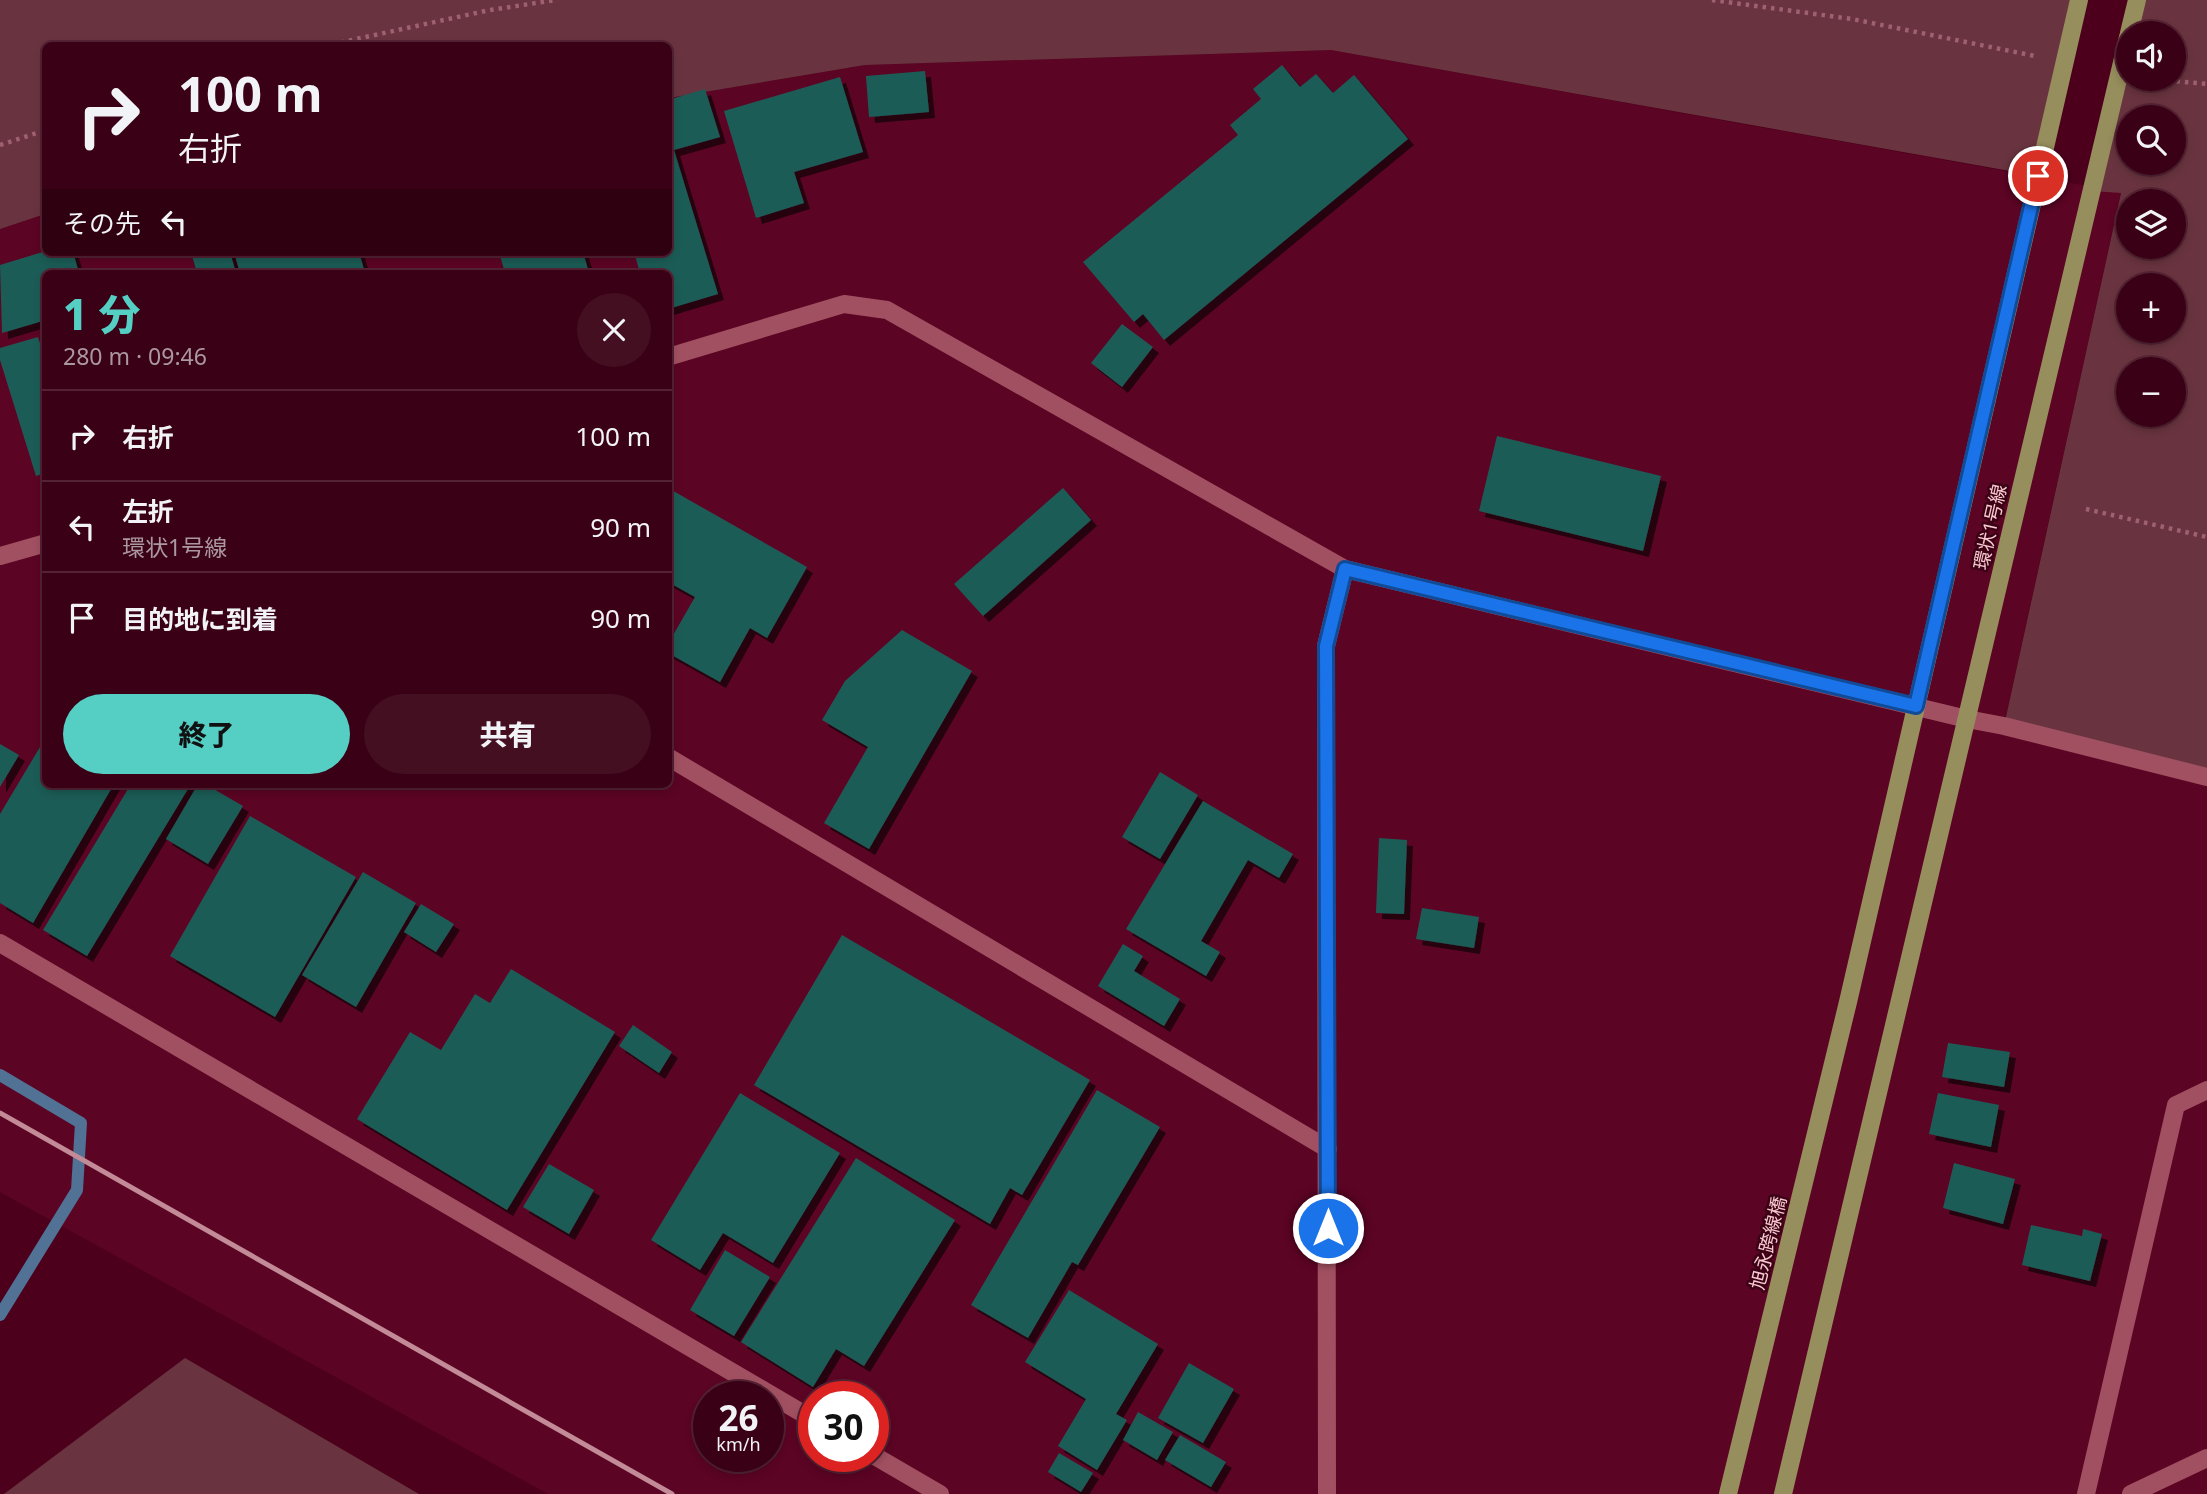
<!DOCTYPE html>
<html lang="ja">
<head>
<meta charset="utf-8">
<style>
  :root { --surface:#3a0015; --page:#450f22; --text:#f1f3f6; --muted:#ab97a0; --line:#542234; --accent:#55cec4 }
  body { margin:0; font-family:"Noto Sans","Noto Sans JP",sans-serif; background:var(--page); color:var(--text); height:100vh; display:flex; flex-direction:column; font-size:26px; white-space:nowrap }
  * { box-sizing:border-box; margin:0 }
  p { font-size:23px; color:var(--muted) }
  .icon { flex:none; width:38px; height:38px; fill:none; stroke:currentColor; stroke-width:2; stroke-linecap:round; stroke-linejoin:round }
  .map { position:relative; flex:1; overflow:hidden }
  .sheet { position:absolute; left:42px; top:270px; width:630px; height:518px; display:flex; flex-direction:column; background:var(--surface); border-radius:10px; box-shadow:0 4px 10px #0003,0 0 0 2px var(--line) }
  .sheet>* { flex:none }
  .banner { position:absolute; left:42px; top:42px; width:630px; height:214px; border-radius:10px; box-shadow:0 4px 10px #0003,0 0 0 2px var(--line); background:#3a0015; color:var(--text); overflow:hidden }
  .tools { position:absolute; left:2116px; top:21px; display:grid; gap:14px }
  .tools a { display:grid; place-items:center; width:70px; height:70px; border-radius:50%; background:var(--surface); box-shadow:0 4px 10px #0003,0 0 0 2px var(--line); font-size:35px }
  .speed { position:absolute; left:693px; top:1381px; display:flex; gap:14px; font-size:35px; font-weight:700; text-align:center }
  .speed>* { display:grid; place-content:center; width:91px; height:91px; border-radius:50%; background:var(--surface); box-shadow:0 4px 10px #0003,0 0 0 2px var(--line); line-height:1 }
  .speed small { font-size:18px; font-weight:400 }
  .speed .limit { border:10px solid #d22; background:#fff; color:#111 }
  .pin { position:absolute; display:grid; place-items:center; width:60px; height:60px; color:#fff; margin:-30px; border:4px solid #fff; border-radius:50%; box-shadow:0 2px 7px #0007 }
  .me { position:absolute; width:77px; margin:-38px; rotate:0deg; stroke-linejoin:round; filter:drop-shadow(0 0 5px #0008) }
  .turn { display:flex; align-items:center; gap:24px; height:147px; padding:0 21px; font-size:32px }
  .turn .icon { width:91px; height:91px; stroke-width:2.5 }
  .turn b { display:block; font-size:49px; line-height:60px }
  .then { display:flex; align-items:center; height:66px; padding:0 21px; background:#0003; gap:14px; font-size:26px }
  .round { display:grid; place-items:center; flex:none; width:74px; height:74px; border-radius:37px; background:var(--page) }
  .overview { display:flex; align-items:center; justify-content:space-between; height:119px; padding:0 21px }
  h1 { font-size:42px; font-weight:800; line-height:52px; color:var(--accent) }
  .button { display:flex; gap:14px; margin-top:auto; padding:14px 21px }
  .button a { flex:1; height:80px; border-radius:42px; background:var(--accent); color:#111; font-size:28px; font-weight:800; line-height:80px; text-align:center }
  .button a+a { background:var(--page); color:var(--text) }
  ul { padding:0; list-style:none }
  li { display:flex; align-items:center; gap:21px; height:91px; padding:0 21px; border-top:2px solid var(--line) }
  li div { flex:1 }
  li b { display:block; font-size:26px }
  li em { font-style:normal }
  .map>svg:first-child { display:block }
  .built { fill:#5c0424; fill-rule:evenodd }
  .green { fill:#69343f; fill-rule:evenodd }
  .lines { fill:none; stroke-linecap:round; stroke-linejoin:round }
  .stream { stroke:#517195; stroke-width:12 }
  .building { fill:#1f5b56; filter:url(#shadow) }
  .path { stroke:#9e6072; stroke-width:4.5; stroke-dasharray:3.5 5; stroke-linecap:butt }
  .minor { stroke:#a15061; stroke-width:18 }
  .primary { stroke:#978e5d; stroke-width:18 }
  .rail { stroke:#c38b98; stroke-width:5 }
  .route-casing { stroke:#114b97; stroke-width:18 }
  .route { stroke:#1a73e8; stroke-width:12 }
  .labels { text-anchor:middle; stroke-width:5; stroke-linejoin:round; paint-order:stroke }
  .street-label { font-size:19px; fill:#f8c9d0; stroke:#3b0215 }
</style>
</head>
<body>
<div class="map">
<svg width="2207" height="1494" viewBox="0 0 2207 1494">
  <defs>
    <filter id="shadow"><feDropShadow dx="6" dy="6" stdDeviation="0" flood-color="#0009"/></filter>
  </defs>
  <rect width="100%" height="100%" fill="#4d001c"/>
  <!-- built -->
  <path class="built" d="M1331,50L2121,192L2004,725L2207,777V1494H548L0,1192V229L45,214L46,252H668L669,98L865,65ZM46,273H668V784H46ZM709,1396H768V1456H709ZM814,1396H873V1456H814Z"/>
  <!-- green -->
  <path class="green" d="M0,0H2080L2038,176L1331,50L865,65L669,98L668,46H46L45,214L0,229Z
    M2137,0H2207V777L2004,726L2121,193L2092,191L2128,37V79H2174V33H2129ZM2128,117H2174V163H2128ZM2128,201H2174V247H2128ZM2128,285H2174V331H2128ZM2128,369H2174V415H2128Z
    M185,1358L419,1494H4Z"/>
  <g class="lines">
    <!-- stream -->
    <path class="stream" d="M0,1075L81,1123L77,1190L0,1315"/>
  </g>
  <!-- building -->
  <path class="building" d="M1282,65L1300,87L1316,74L1333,93L1354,75L1408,139L1164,340L1143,314L1134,322L1083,262L1238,135L1230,125L1261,99L1253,89Z
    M925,71L929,112L869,117L866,76Z
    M840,77L863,152L794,172L804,203L756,218L724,111Z
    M705,89L720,137L674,150L718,294L668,309V273H640L634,252H668V100Z
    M46,251L73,252L79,273H46V320L2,333L0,265Z
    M191,252H230L236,273H197Z
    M234,252H359L365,273H240Z
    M499,252H583L589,273H505Z
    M1122,324L1153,347L1122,387L1091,363Z
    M38,337L46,363V473L36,476L0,360V348Z
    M1497,436L1661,476L1643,551L1479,511Z
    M668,488L807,567L767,638L750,628L720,682L668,653V644L695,597L668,582Z
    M1063,488L1091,520L983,616L954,584Z
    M902,630L972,671L869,849L824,823L868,747L822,720L845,681Z
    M46,737V784H114L33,923L0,903V814Z
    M0,744L19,755L0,787Z
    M1160,772L1198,795L1160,859L1122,837Z
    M131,784H191L87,956L43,930Z
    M198,784H205L243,806L208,864L166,839Z
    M1203,801L1293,854L1279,878L1248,860L1201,941L1220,952L1206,976L1126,929Z
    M250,816L356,877L275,1017L170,956Z
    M1379,838L1407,840L1404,914L1376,913Z
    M363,872L416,903L356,1007L302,975Z
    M421,904L454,924L436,952L404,932Z
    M1422,908L1479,917L1474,948L1416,939Z
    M842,935L1090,1080L1022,1195L1010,1188L990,1224L754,1085Z
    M1123,944L1143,956L1134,971L1180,999L1164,1026L1098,986Z
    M511,969L615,1032L507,1210L357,1119L410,1032L441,1050L475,994L490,1003Z
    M633,1025L672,1052L659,1073L619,1046Z
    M1948,1043L2010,1052L2004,1087L1942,1077Z
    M1097,1090L1160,1127L1078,1265L1072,1262L1028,1338L971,1305Z
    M740,1093L840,1153L773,1263L723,1233L700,1270L651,1240Z
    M1938,1093L1999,1105L1991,1147L1929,1134Z
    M856,1158L955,1220L864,1366L836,1349L813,1387L741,1342Z
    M1954,1163L2015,1179L2003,1224L1943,1208Z
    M549,1164L594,1190L569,1234L523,1207Z
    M2031,1225L2082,1236L2083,1229L2102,1234L2090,1281L2022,1265Z
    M725,1250L770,1277L734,1336L690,1310Z
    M1069,1290L1158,1344L1116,1414L1127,1420L1097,1470L1058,1446L1086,1399L1025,1362Z
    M1189,1363L1234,1389L1203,1443L1158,1418Z
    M1138,1412L1173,1432L1157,1460L1123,1440Z
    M1180,1435L1226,1462L1211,1487L1165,1460Z
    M1059,1453L1093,1473L1081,1492L1048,1472Z"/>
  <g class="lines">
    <!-- path -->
    <path class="path" d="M1712,0L1852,19L2035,56
      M324,46L490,10L556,0
      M2151,79L2207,84
      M0,145L46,130
      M2086,509L2207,537"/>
    <!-- minor -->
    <path class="minor" d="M668,357L844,304L887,310L1345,569L1967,719L2004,726L2207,777
      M0,556L46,543
      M668,757L1328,1149
      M0,943L814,1420
      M873,1455L940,1494
      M1327,1494L1326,646L1345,569
      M2086,1494L2176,1105L2207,1090
      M2131,1494L2207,1458"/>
    <!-- primary -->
    <path class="primary" d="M2129,33L2137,0
      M1728,1494L1848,1002L2079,0
      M1783,1494L2128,37"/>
    <!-- rail -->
    <path class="rail" d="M0,1113L672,1494"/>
  </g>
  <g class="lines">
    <defs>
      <path id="route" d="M1328,1228L1326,646L1345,569L1916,706L2038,176"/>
    </defs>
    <!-- route casing -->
    <use href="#route" class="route-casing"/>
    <!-- route -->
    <use href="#route" class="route"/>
  </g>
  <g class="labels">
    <!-- street labels -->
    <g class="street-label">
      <text transform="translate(1990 527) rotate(-77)" y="7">環状1号線</text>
      <text transform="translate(1768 1243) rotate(-76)" y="7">旭永跨線橋</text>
    </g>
  </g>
</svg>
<div class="tools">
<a><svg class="icon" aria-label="sound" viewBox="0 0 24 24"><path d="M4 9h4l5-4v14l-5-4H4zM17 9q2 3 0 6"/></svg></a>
<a><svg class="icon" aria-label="search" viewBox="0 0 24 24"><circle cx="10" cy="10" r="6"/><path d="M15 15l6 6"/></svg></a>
<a><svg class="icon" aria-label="layers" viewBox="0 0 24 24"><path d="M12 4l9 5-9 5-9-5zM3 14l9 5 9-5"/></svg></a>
<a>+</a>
<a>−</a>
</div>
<div class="speed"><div>26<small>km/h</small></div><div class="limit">30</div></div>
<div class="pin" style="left:2038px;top:176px;background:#d93025"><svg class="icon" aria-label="arrive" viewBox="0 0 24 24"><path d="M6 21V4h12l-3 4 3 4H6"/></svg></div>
<svg class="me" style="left:1328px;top:1228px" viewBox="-20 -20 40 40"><circle r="17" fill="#1a73e8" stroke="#fff" stroke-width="3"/><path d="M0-11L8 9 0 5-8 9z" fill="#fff"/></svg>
<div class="banner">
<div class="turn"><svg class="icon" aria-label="right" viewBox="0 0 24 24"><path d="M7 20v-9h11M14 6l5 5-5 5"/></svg><div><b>100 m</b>右折</div></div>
<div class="then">その先<svg class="icon" aria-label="left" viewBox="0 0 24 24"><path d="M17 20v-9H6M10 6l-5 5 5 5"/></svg></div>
</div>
<section class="sheet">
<div class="overview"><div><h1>1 分</h1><p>280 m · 09:46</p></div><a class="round"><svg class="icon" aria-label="close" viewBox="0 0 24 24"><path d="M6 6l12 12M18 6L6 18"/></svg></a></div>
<ul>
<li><svg class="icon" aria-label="right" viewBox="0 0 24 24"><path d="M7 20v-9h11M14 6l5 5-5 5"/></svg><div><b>右折</b></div><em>100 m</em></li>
<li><svg class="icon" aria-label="left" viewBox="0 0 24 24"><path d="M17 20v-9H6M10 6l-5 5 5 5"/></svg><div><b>左折</b><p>環状1号線</p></div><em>90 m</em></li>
<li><svg class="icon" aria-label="arrive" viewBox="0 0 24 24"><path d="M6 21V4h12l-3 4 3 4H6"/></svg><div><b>目的地に到着</b></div><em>90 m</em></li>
</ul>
<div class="button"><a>終了</a><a>共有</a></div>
</section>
</div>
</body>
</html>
